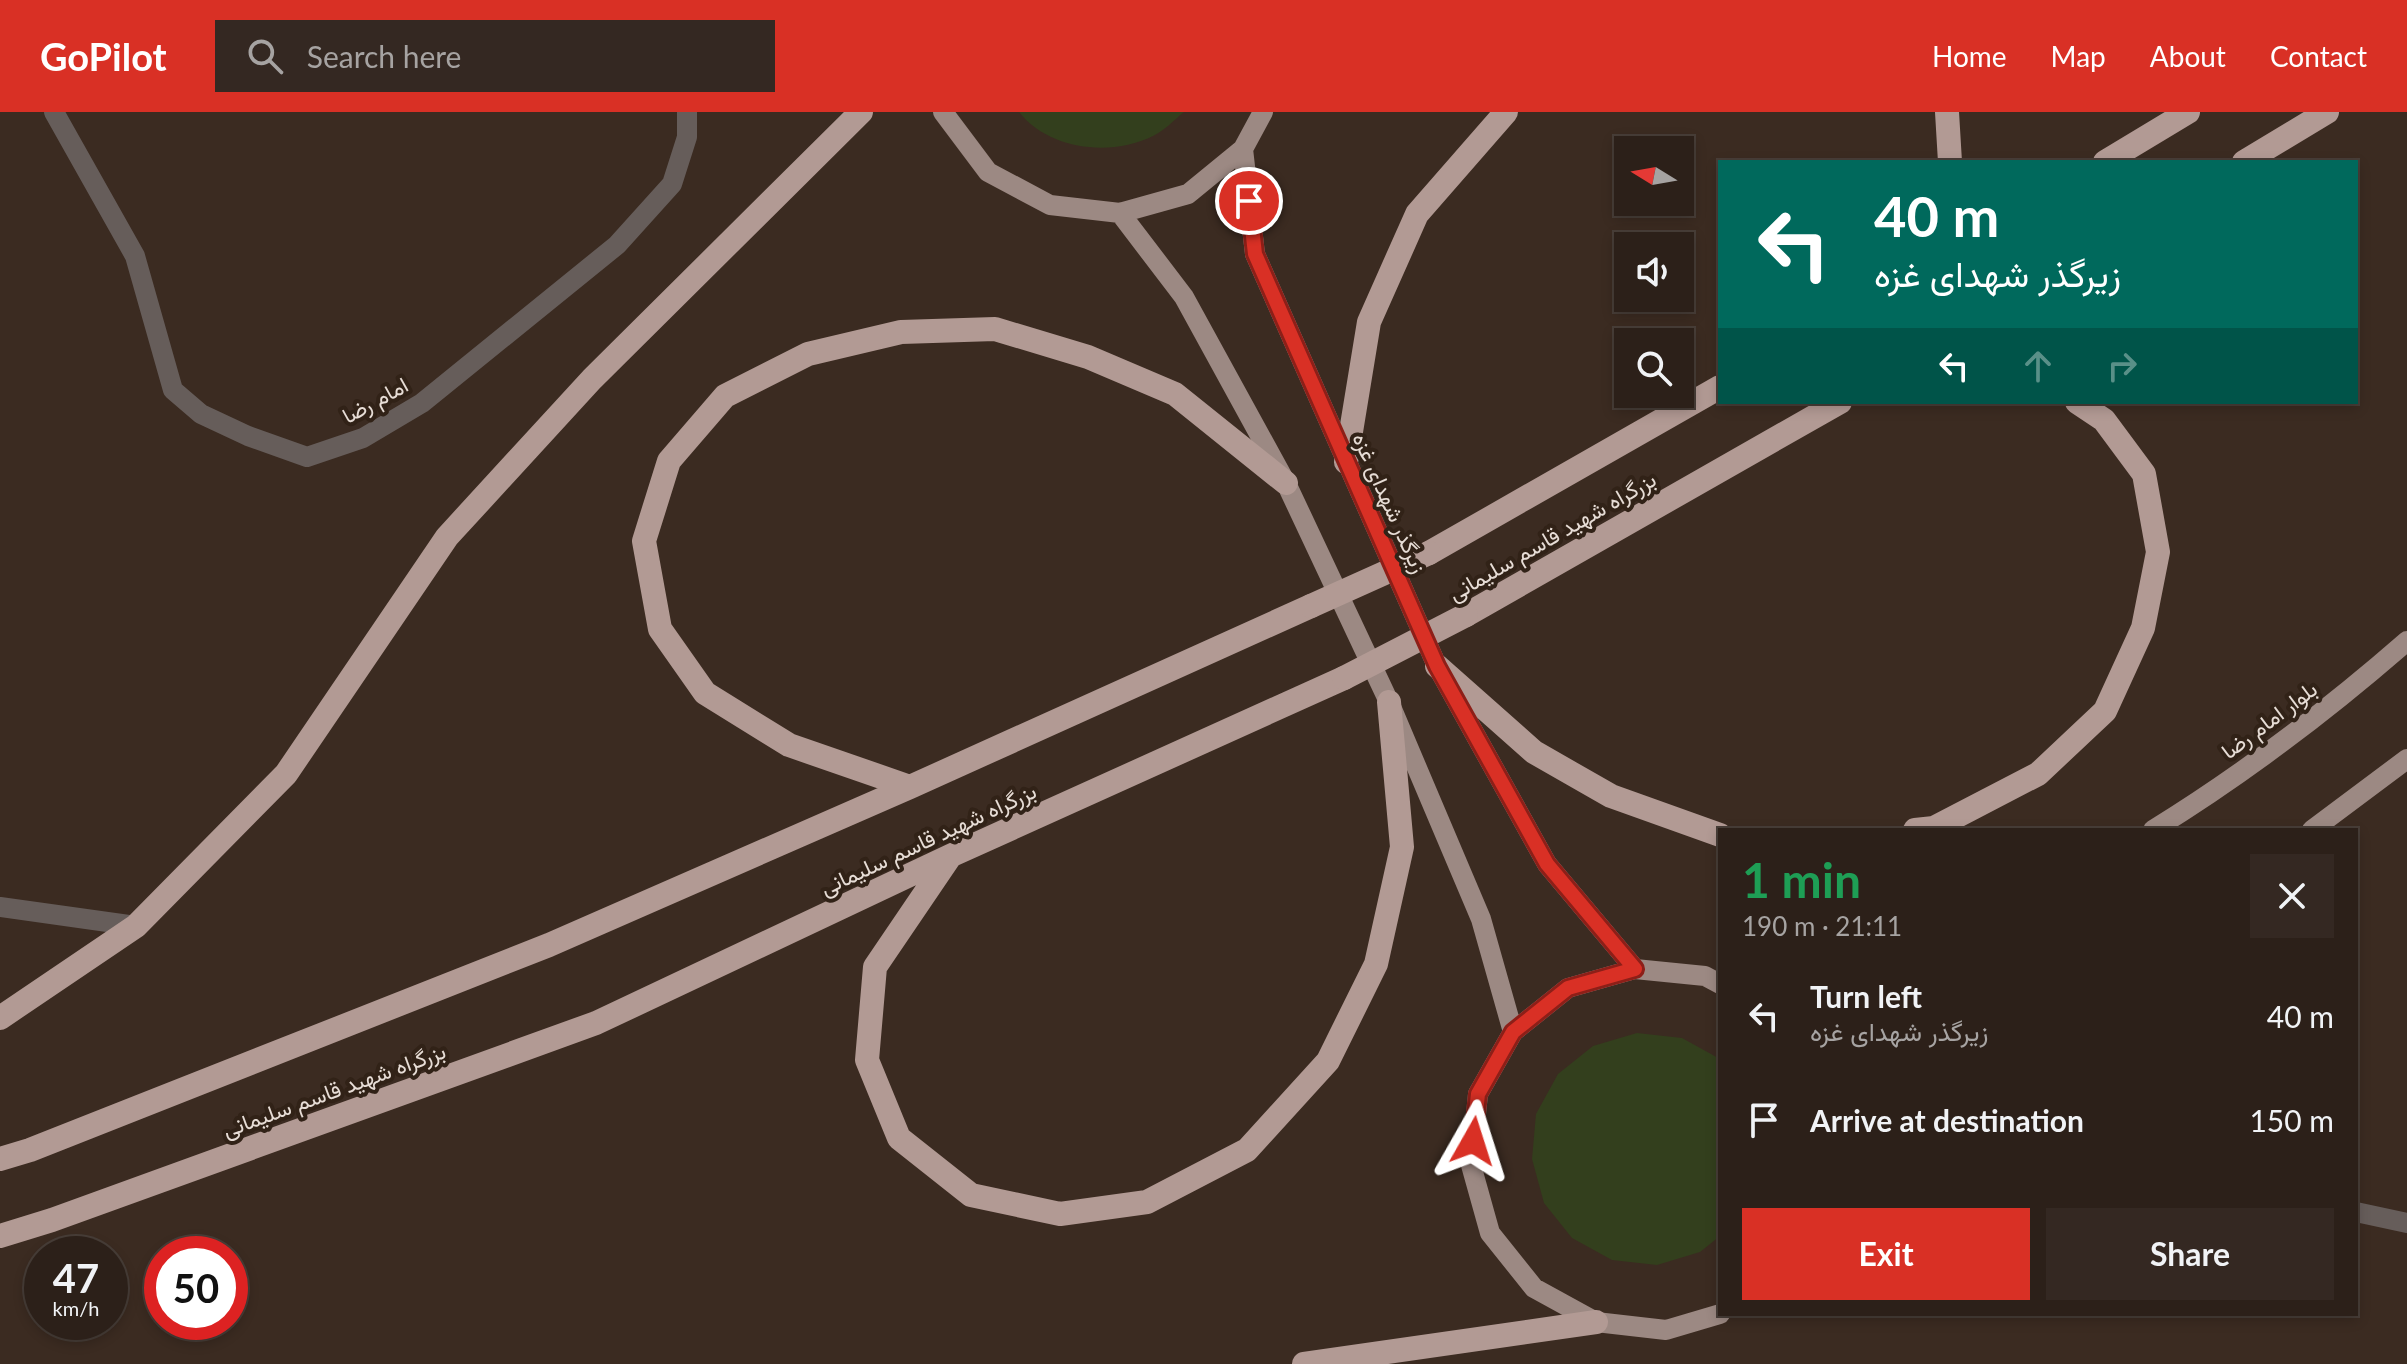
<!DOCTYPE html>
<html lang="en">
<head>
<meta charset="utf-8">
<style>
  :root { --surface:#2c2019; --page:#342822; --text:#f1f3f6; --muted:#a6a3a2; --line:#483e38; --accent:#d93025 }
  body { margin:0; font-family:Lato,Vazirmatn,sans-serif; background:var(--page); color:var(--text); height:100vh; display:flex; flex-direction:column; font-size:30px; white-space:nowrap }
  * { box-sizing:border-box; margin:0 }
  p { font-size:26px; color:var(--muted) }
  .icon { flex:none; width:44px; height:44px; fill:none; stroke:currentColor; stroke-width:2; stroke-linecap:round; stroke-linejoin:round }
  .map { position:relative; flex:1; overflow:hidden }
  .details { position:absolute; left:1718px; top:716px; width:640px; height:488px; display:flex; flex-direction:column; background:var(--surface); border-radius:0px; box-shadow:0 4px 12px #0003,0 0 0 2px var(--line) }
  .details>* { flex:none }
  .top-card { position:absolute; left:1718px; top:48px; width:640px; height:244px; border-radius:0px; box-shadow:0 4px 12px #0003,0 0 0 2px var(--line); background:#00695c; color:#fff; overflow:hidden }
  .needle { width:52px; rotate:281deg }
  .fabs { position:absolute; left:1614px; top:24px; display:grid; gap:16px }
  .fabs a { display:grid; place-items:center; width:80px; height:80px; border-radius:0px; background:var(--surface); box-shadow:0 4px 12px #0003,0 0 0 2px var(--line); font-size:40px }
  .speed { position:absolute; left:24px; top:1124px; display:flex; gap:16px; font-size:40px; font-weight:700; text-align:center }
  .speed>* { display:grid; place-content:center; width:104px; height:104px; border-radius:50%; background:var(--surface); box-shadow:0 4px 12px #0003,0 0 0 2px var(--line); line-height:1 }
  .speed small { font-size:20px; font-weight:400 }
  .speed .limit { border:12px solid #d22; background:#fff; color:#111 }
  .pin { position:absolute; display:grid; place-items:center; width:68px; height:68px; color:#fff; margin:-34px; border:4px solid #fff; border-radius:50%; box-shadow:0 2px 8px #0007 }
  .me { position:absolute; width:88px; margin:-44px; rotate:6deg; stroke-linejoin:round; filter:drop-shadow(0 0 6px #0008) }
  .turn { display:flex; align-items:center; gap:28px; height:168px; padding:0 24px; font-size:36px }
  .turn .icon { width:104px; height:104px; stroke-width:2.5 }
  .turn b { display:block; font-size:56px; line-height:68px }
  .lanes { display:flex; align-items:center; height:76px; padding:0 24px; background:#0003; justify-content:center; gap:40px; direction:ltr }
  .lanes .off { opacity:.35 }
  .round { display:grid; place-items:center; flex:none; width:84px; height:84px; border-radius:0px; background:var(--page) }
  .head { display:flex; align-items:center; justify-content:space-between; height:136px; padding:0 24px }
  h1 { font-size:48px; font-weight:700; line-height:60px; color:#1e9e55 }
  .button { display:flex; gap:16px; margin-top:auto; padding:16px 24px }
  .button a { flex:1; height:92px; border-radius:0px; background:var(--accent); color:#fff; font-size:32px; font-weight:700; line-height:92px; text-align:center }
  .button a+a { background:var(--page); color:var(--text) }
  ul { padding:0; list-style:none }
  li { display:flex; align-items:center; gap:24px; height:104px; padding:0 24px }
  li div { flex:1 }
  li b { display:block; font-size:30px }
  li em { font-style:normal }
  header { display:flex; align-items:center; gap:48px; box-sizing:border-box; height:112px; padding:0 40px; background:var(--accent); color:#fff }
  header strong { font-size:38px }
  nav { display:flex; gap:44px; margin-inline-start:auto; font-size:28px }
  .search { width:560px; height:72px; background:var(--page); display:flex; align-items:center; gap:20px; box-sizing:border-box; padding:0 28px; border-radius:0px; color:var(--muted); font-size:30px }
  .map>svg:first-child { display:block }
  .green { fill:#333f1d }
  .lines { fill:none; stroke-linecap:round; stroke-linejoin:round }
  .minor { stroke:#665d5a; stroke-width:20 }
  .major { stroke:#9c8983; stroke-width:20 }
  .highway { stroke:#b29a94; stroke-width:24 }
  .highway-bridge { stroke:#b29a94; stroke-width:24 }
  .route-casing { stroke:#8d1f18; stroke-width:20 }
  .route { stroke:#d93025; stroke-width:14 }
  .labels { text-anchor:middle; stroke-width:8; stroke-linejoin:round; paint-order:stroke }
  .street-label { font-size:22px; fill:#e7ddd6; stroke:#312217 }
</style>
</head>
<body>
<header>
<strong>GoPilot</strong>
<div class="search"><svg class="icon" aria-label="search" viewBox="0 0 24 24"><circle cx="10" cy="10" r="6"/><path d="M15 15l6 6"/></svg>Search here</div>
<nav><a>Home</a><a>Map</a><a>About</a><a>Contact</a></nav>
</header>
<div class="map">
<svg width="2407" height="1252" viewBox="0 0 2407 1252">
  <rect width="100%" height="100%" fill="#3b2b21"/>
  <!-- green -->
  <path class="green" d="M1019,0H1184C1174,8 1164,19 1153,24C1111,45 1049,38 1019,0Z
    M1637,921L1682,926L1720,947V1124L1700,1140L1657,1153L1612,1148L1572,1126L1544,1091L1532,1047L1536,1002L1558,962L1593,934Z"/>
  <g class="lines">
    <!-- minor -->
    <path class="minor" d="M54,0L135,144L173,278L201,302L248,324L307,345L363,326L422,291L617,133L672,72L687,25V0
      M0,795L136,814
      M2356,1100L2407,1111"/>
    <!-- major -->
    <path class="major" d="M943,0L988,60L1050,93L1120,101L1188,82L1243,37L1263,0
      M1243,37L1255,142L1437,554L1547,752L1635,857
      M1120,101L1184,185L1286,371L1389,590L1481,807L1513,920
      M2153,718C2242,663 2328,598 2407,529
      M2312,718L2407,647
      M1720,872L1705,864L1635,857L1568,876L1513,920L1478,982L1471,1053L1490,1121L1534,1176L1596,1210L1666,1218L1720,1202"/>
    <!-- highway -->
    <path class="highway" d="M1947,0L1950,50
      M2105,50L2188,0
      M2244,50L2327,0
      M1346,350L1369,210L1417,102L1506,0
      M1429,441L1720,275
      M1466,503L1840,290
      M1437,554L1534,640L1611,684L1720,723
      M910,675L789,633L705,581L660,517L644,429L669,349L725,284L808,242L901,220L995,217L1088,245L1175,282L1286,371
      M1915,718L1934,716L2038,662L2105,599L2143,516L2158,440L2144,362L2104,308L2077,290
      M949,746L875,855L867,948L899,1026L971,1083L1060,1102L1147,1090L1247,1038L1328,949L1376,852L1402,735L1389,590
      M0,906L136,814L286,662L447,425L592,267L861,0
      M0,1047L30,1038L549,833L910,675L1311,494
      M0,1124L52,1108L596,911L950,744L1344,566
      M1304,1252L1596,1210"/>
    <!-- highway-bridge -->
    <path class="highway-bridge" d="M1311,494L1429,441
      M1344,566L1466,503"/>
  </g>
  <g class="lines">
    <defs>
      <path id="route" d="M1249,89L1255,142L1437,554L1547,752L1635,857L1568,876L1513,920L1478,982L1473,1029"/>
    </defs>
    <!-- route casing -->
    <use href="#route" class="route-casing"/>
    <!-- route -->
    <use href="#route" class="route"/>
  </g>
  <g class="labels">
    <!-- street labels -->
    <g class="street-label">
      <text transform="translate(375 288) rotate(-29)" y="8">امام رضا</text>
      <text transform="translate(1390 391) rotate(66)" y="8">زیرگذر شهدای غزه</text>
      <text transform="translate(1552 424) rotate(-30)" y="8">بزرگراه شهید قاسم سلیمانی</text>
      <text transform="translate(2269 608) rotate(-37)" y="8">بلوار امام رضا</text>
      <text transform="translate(928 727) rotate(-25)" y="8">بزرگراه شهید قاسم سلیمانی</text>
      <text transform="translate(334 978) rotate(-20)" y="8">بزرگراه شهید قاسم سلیمانی</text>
    </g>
  </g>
</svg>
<div class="fabs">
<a><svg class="needle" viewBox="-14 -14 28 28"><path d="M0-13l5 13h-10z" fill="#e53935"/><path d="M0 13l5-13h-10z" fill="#a6a3a2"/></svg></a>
<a><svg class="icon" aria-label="sound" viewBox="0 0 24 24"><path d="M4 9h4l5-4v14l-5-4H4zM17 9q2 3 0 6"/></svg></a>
<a><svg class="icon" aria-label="search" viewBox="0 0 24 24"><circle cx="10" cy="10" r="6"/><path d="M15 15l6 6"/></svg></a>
</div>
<div class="speed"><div>47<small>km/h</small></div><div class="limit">50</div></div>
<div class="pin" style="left:1249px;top:89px;background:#d93025"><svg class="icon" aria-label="arrive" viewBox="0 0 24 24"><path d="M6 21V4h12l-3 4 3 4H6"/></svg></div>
<svg class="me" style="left:1473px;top:1029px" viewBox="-20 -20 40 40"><path d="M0-17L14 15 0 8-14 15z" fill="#d93025" stroke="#fff" stroke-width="4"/></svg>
<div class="top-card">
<div class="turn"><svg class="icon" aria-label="left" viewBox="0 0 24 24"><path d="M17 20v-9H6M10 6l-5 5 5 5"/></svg><div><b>40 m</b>زیرگذر شهدای غزه</div></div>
<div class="lanes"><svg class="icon" aria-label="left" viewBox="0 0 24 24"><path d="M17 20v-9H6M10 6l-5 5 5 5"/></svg><svg class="icon off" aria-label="ahead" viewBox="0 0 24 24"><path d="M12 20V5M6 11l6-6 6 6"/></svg><svg class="icon off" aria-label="right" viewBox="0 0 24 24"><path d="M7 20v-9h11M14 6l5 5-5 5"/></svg></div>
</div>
<section class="details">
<div class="head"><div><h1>1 min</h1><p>190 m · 21:11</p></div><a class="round"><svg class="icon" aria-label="close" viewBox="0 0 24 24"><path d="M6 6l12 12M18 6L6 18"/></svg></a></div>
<ul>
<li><svg class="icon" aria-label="left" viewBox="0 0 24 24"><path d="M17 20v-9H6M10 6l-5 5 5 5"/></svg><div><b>Turn left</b><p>زیرگذر شهدای غزه</p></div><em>40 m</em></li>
<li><svg class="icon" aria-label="arrive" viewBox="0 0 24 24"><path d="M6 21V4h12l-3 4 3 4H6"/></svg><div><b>Arrive at destination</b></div><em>150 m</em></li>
</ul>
<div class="button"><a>Exit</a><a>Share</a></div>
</section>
</div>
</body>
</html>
